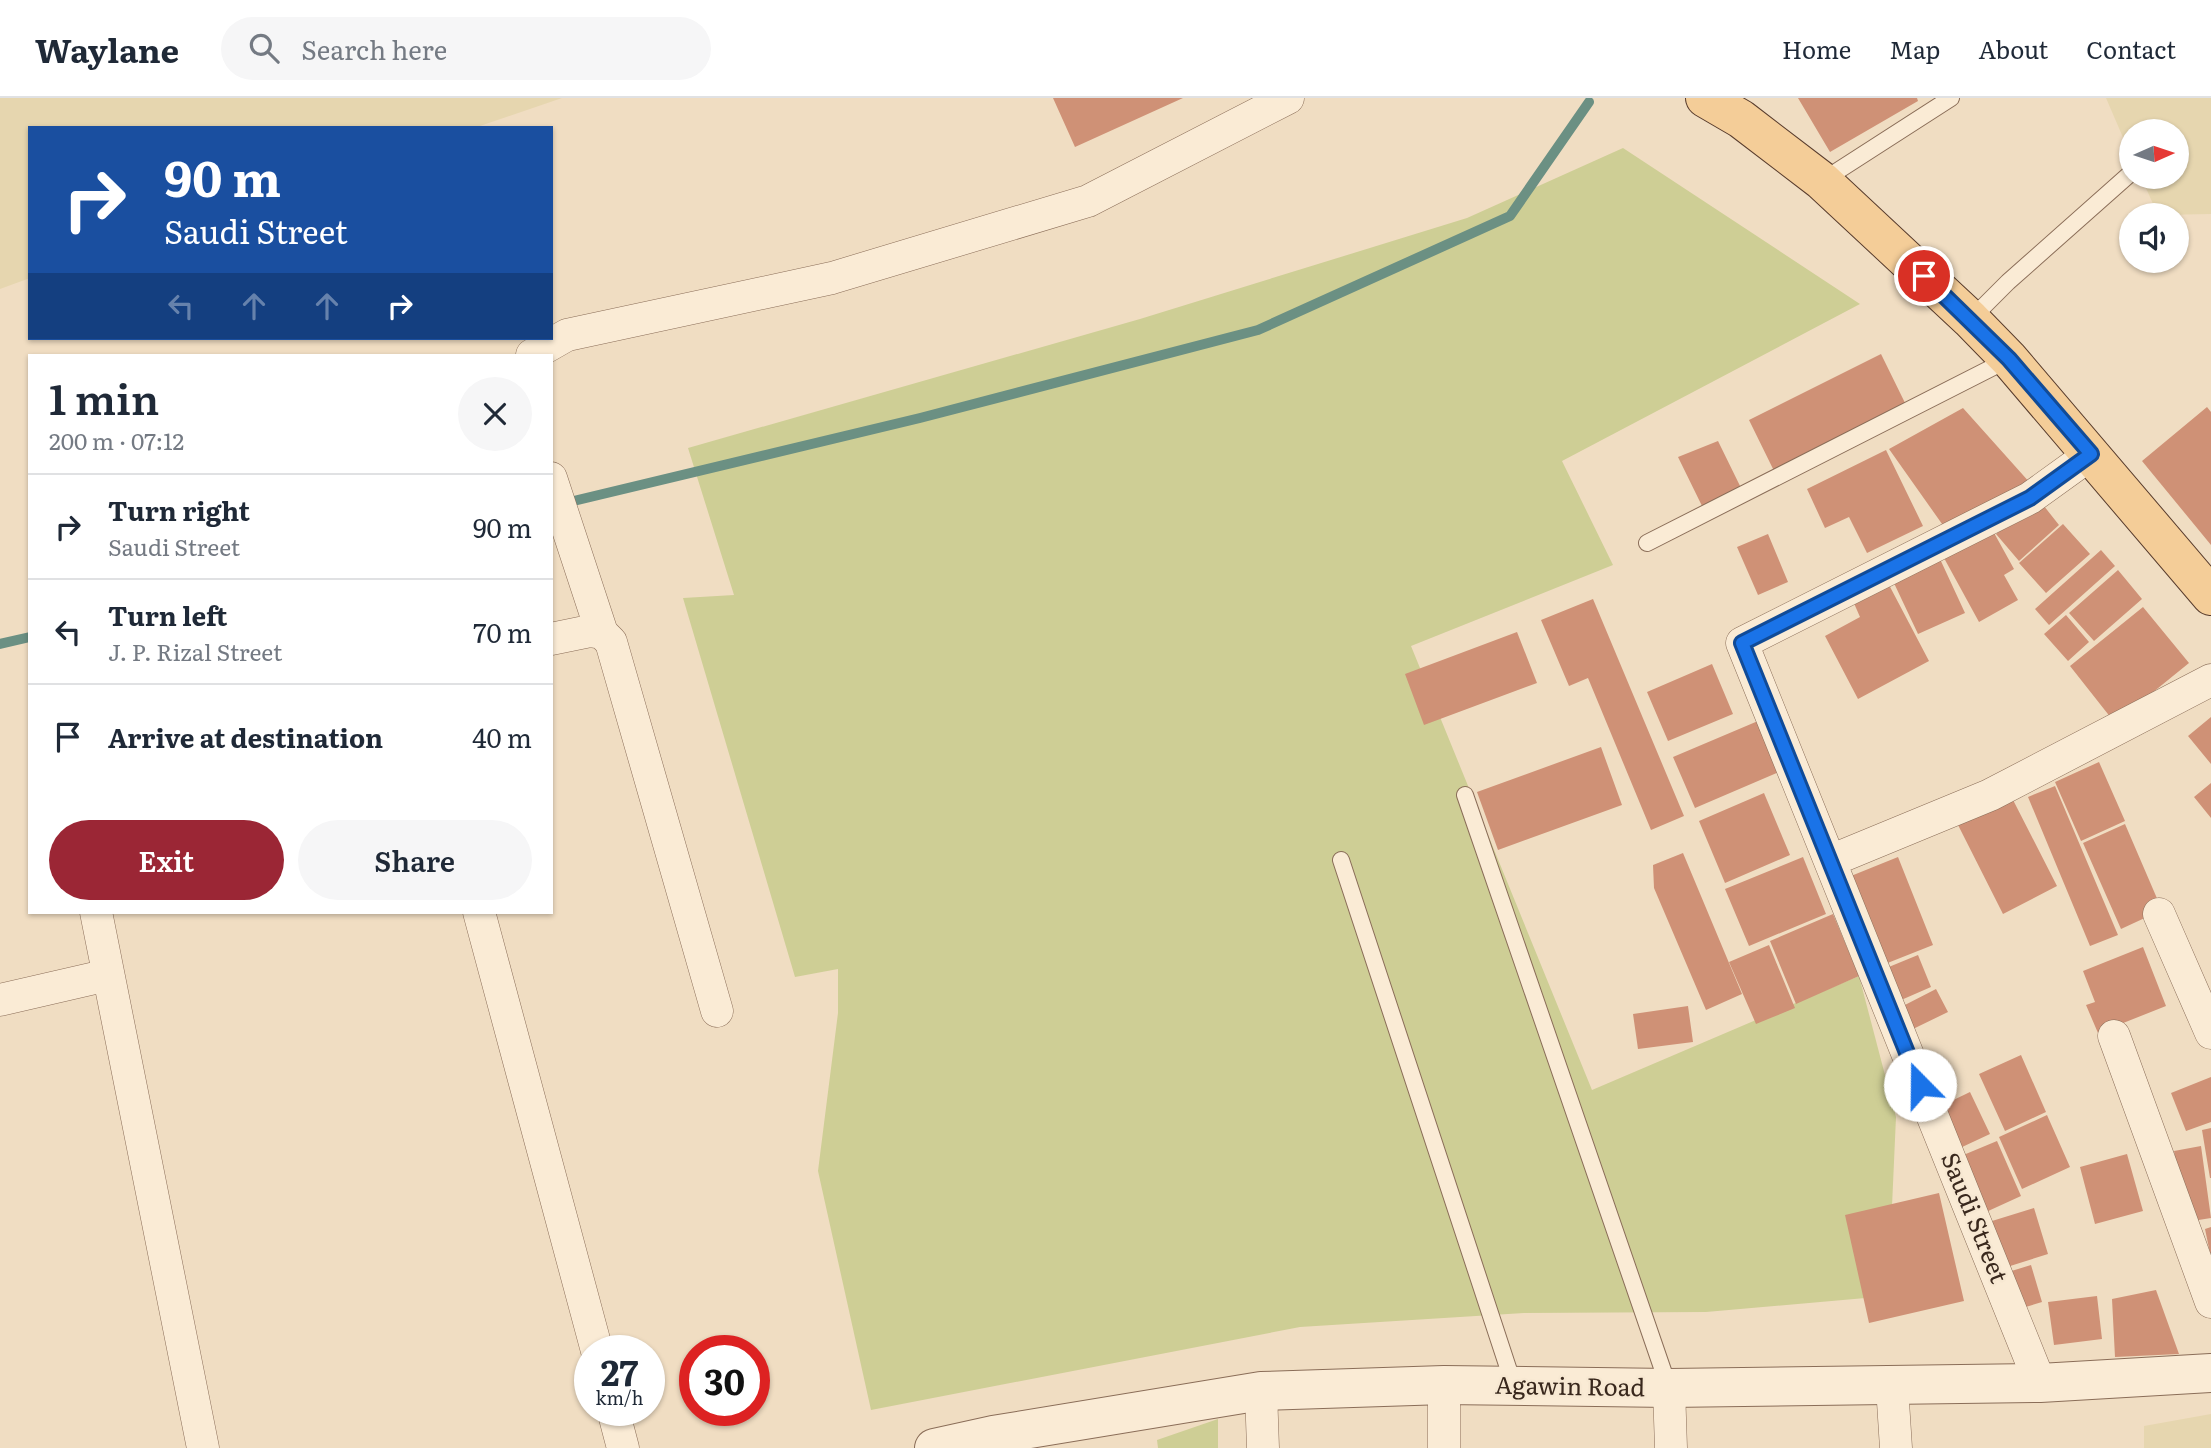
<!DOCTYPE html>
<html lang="en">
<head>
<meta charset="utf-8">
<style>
  :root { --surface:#fff; --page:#f6f6f7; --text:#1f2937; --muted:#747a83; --line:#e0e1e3; --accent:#9b2635 }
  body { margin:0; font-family:Literata,serif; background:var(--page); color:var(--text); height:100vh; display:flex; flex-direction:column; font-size:26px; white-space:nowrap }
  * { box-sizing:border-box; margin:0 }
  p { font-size:23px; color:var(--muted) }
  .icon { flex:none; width:38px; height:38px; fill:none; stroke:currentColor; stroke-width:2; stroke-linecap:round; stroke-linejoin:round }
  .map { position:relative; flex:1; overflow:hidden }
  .drawer { position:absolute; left:28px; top:256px; width:525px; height:560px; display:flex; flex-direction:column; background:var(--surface); border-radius:0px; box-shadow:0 2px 5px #0004 }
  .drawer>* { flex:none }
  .hud { position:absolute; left:28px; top:28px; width:525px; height:214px; border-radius:0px; box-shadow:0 2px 5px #0004; background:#1a4fa0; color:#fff; overflow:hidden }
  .needle { width:46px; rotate:87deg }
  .fabs { position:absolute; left:2119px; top:21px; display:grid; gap:14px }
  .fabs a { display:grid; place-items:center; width:70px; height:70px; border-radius:50%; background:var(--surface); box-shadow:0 2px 5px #0004; font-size:35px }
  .speed { position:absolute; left:574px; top:1237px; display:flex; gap:14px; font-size:35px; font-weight:700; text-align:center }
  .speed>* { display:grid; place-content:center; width:91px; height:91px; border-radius:50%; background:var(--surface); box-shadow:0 2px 5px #0004; line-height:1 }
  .speed small { font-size:18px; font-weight:400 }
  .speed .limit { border:10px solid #d22; background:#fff; color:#111 }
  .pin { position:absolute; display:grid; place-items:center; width:60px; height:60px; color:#fff; margin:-30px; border:4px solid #fff; border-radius:50%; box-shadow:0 2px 7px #0007 }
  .me { position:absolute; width:77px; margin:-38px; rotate:338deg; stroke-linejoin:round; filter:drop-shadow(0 0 5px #0008) }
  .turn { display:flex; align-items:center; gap:24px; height:147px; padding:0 21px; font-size:32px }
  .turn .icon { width:91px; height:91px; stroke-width:2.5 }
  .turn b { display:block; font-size:49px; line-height:60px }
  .lanes { display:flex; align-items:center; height:66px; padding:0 21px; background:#0003; justify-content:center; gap:35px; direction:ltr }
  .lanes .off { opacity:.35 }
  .round { display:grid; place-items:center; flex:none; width:74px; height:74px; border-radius:37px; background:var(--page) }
  .head { display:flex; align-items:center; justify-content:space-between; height:119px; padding:0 21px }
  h1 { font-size:42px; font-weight:600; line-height:52px }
  .button { display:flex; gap:14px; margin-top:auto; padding:14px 21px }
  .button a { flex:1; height:80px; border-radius:42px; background:var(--accent); color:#fff; font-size:28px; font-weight:600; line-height:80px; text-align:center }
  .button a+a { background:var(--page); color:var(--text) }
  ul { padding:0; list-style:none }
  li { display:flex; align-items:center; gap:21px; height:105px; padding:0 21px; border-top:2px solid var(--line) }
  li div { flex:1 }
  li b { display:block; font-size:26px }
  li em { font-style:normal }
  header { display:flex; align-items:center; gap:42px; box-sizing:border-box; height:98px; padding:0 35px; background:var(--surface); border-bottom:2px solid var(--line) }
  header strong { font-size:33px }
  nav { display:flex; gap:38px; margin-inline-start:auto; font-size:24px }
  .search { width:490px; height:63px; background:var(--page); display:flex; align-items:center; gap:18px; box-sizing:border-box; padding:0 24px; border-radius:38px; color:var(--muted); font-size:26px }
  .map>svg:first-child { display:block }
  .farmland { fill:#e6d6af }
  .green { fill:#cece95 }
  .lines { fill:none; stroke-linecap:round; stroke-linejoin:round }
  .stream { stroke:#6b9083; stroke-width:10 }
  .building { fill:#cf9176 }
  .service-casing { stroke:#8a6d58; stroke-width:18 }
  .minor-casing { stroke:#8a6d58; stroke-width:33 }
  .tertiary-casing { stroke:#8a6d58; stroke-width:40 }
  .primary-casing { stroke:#583c2d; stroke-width:40 }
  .service { stroke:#faebd5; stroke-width:16 }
  .minor { stroke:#faebd5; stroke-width:32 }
  .tertiary { stroke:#faebd5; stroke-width:38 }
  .primary { stroke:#f4cd98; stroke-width:38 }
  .route-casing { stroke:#114b97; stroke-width:18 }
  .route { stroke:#1a73e8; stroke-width:12 }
  .labels { text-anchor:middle; stroke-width:5; stroke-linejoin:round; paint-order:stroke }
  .street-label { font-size:24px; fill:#39281d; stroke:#f7e8d2 }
</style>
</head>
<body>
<header>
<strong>Waylane</strong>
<div class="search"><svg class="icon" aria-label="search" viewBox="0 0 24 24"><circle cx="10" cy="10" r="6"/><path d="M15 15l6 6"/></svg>Search here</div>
<nav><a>Home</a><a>Map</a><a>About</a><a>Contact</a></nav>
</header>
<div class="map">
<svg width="2211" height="1350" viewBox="0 0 2211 1350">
  <rect width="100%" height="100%" fill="#f0ddc2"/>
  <!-- farmland -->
  <path class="farmland" d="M0,0H562L474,30H30V180L0,191Z
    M2106,0H2211V116L2158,117L2141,79H2177V33H2132L2131,58Z
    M2211,1316V1350H2144V1328Z"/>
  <!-- green -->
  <path class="green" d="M1623,50L1860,206L1562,363L1613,467L1411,548L1592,992L1859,878L1896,1019L1888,1198L1706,1214L1524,1215L1300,1229L871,1312L818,1073L838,915V871L795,879L683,500L734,497L688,350L1140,221L1467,120Z
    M1218,1321V1350H1158L1157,1342Z"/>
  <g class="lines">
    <!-- stream -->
    <path class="stream" d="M561,406L920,320L1258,232L1510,118L1589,4
      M0,546L30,539"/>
  </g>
  <!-- building -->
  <path class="building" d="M1053,0H1183L1075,49Z
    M1798,0H1917L1918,3L1830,54Z
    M1881,256L1908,311L1776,377L1749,322Z
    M2207,309L2211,314V447L2142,363Z
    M1963,310L2031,386L1947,433L1889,351Z
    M1718,343L1742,392L1703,410L1678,359Z
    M1886,352L1923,428L1867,455L1849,419L1825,430L1807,391Z
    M2040,403L2059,427L2019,463L1996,436Z
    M2063,426L2090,456L2046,495L2019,465Z
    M1993,433L2014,471L2004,477L2018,502L1979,524L1944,460Z
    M1768,436L1788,484L1758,497L1737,449Z
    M2101,452L2115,468L2049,527L2035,511Z
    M1940,461L1965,515L1918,536L1893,483Z
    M2118,472L2142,501L2094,543L2069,515Z
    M1888,485L1929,563L1858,601L1825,538L1860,519L1853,503Z
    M1593,501L1684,718L1651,732L1588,580L1569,588L1541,522Z
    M2143,509L2189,565L2115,625L2070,568Z
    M2066,517L2089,544L2068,563L2044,536Z
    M1517,534L1537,585L1424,627L1405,576Z
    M1712,566L1733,616L1668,643L1647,594Z
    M2211,619V666L2188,638Z
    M1758,623L1779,674L1695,710L1673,659Z
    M1601,649L1622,707L1498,752L1477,694Z
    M2099,664L2125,723L2081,743L2055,684Z
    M2211,685V720L2194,699Z
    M2055,688L2118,837L2090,848L2028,699Z
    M1764,695L1790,757L1725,785L1699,723Z
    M2011,698L2057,788L2003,816L1957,725Z
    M2125,726L2162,812L2121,831L2083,745Z
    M1683,755L1742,896L1706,912L1654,790L1653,767Z
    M1803,759L1826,816L1749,848L1725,791Z
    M1898,759L1933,847L1880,868L1846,780Z
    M1833,816L1859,878L1796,906L1770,843Z
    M1769,847L1795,910L1756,926L1729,864Z
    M2143,849L2166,908L2098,935L2086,907L2095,904L2083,873Z
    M1918,857L1931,889L1892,906L1879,873Z
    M1936,891L1948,914L1913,931L1901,909Z
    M1688,908L1693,944L1638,951L1633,916Z
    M2021,957L2046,1014L2005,1033L1979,976Z
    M2211,979V1024L2186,1033L2171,995Z
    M1970,994L1990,1036L1960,1050L1941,1008Z
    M2047,1017L2070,1069L2022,1091L1999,1039Z
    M2211,1030V1080H2210L2202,1032Z
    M1997,1043L2021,1098L1986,1114L1961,1058Z
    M2201,1048L2211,1120L2186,1124L2174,1053Z
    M2127,1056L2143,1113L2095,1126L2080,1069Z
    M1939,1095L1964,1203L1869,1225L1845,1117Z
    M2034,1110L2048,1156L2007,1169L1992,1123Z
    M2211,1129V1155H2210L2205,1131Z
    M2031,1167L2042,1204L2016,1212L2005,1175Z
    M2156,1192L2179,1256L2115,1259L2112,1201Z
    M2097,1198L2102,1241L2054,1247L2048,1204Z"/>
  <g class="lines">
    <defs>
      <path id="service" d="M1822,83L1951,0
        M1971,221L2008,184L2132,74
        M1647,445L2009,261
        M1465,697L1669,1290
        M1341,762L1514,1288"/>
      <path id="minor" d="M532,257L567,237L832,180L1088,103L1288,0
        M551,380L602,535
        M551,541L590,533L602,535L611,544L717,913
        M1830,763L1990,697L2211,582
        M96,814L203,1350
        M479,814L597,1253
        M2159,816L2211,935
        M0,902L108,877
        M2114,938L2211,1204
        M2040,1285L1742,545L2030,400L2091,356
        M1444,1287V1350
        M1892,1288L1896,1350
        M1669,1290L1671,1350
        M1261,1293L1263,1350
        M613,1312L623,1350"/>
      <path id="tertiary" d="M934,1350L993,1337L1261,1293L1444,1287L1669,1290L2040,1285L2211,1275"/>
      <path id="primary" d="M1705,0L1741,21L1822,83L1970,221L2009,261L2211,498"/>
    </defs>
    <!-- service casing -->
    <use href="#service" class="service-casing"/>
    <!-- minor casing -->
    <use href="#minor" class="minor-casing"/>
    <!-- tertiary casing -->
    <use href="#tertiary" class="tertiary-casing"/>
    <!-- primary casing -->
    <use href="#primary" class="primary-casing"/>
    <!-- service -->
    <use href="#service" class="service"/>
    <!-- minor -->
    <use href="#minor" class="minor"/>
    <!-- tertiary -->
    <use href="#tertiary" class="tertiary"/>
    <!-- primary -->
    <use href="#primary" class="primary"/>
  </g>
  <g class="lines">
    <defs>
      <path id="route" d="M1920,987L1742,545L2030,400L2091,356L2009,261L1924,178"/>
    </defs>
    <!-- route casing -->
    <use href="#route" class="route-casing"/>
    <!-- route -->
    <use href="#route" class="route"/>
  </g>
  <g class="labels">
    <!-- street labels -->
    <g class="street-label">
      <text transform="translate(1974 1120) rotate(68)" y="8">Saudi Street</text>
      <text transform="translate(1570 1289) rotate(1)" y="8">Agawin Road</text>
    </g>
  </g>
</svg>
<div class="fabs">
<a><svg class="needle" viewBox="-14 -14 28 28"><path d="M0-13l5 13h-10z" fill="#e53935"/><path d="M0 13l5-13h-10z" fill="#747a83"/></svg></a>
<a><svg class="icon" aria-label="sound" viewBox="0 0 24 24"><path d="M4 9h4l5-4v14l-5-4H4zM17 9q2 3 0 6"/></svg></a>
</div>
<div class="speed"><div>27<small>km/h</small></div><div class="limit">30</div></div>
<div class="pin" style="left:1924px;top:178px;background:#d93025"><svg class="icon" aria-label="arrive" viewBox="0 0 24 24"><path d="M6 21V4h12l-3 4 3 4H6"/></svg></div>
<svg class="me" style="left:1920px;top:987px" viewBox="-20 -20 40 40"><circle r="19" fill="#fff"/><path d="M0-13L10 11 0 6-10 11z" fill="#1a73e8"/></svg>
<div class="hud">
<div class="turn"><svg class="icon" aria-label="right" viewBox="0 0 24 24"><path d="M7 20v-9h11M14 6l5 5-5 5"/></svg><div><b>90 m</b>Saudi Street</div></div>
<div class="lanes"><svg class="icon off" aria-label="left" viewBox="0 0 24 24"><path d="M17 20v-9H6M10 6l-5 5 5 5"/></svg><svg class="icon off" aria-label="ahead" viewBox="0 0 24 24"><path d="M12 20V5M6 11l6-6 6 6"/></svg><svg class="icon off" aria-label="ahead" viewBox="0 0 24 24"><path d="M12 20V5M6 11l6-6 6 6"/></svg><svg class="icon" aria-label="right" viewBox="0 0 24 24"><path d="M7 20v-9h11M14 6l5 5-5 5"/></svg></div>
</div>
<section class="drawer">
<div class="head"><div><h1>1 min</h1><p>200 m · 07:12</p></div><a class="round"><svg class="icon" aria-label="close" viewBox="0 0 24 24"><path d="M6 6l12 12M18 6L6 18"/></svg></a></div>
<ul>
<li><svg class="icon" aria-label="right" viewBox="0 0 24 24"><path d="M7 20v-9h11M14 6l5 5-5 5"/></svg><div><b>Turn right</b><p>Saudi Street</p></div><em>90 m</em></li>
<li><svg class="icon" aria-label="left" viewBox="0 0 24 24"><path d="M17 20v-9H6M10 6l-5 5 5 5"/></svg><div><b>Turn left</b><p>J. P. Rizal Street</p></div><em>70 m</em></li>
<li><svg class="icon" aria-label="arrive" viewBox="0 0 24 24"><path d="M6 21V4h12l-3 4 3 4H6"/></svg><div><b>Arrive at destination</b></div><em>40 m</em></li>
</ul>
<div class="button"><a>Exit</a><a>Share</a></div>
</section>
</div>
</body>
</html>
